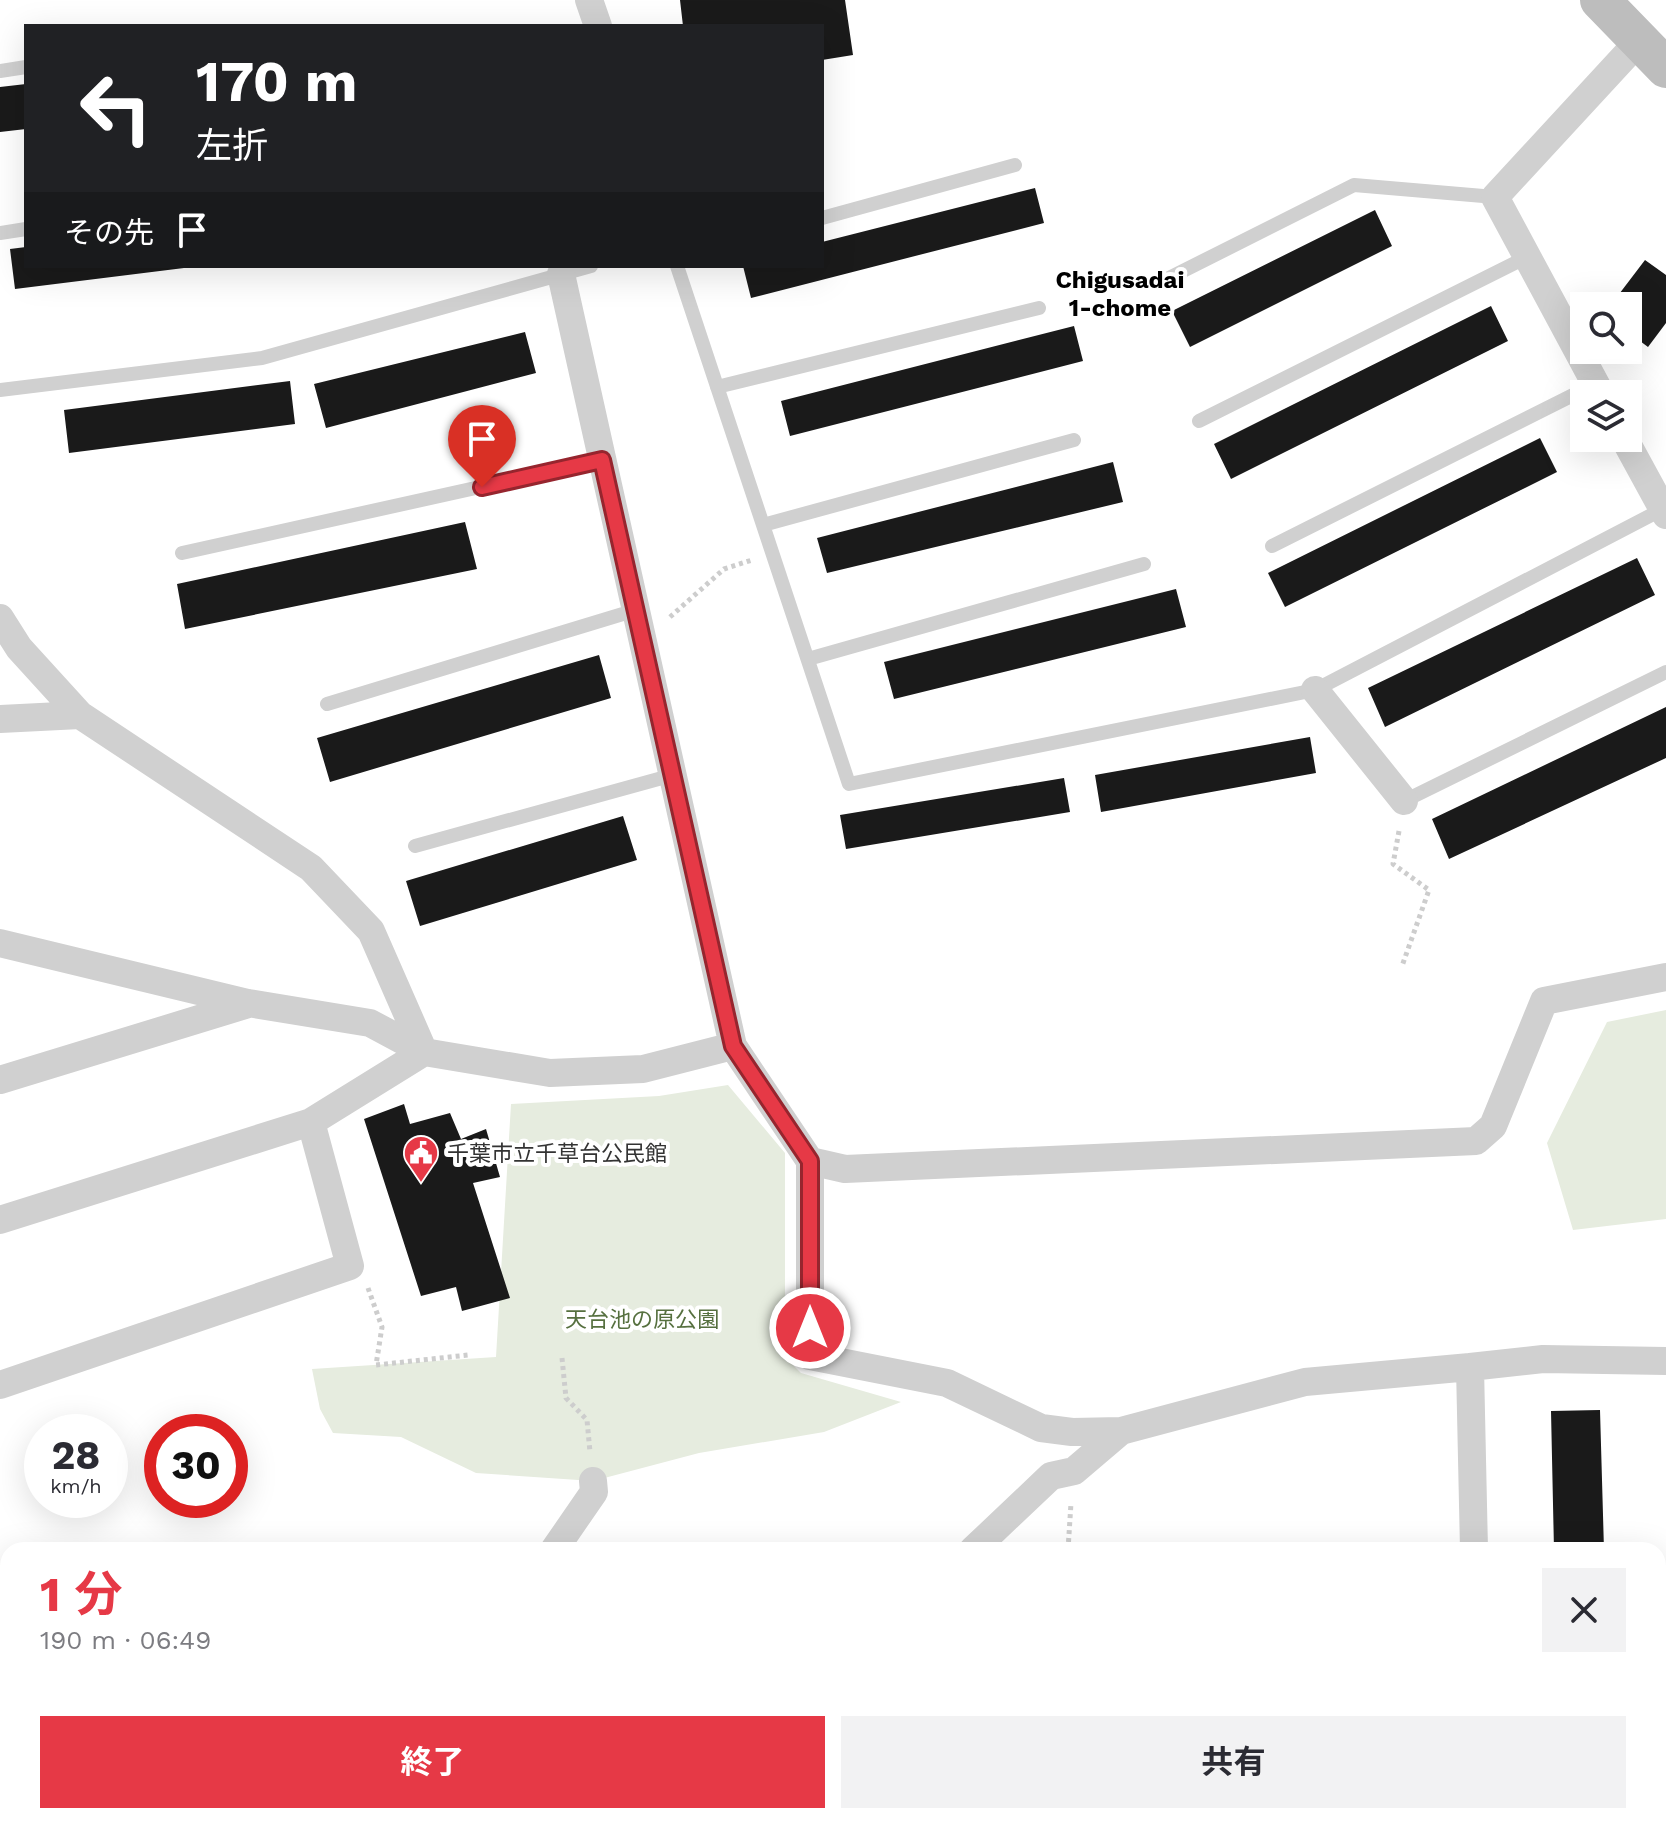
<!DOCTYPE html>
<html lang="ja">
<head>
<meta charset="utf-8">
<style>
  :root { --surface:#fff; --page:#f2f2f3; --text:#2b2b33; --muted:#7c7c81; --accent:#e63946 }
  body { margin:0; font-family:"Work Sans","Noto Sans JP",sans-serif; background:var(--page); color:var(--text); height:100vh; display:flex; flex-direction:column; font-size:30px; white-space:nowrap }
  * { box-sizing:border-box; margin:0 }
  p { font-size:26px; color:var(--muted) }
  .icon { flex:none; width:44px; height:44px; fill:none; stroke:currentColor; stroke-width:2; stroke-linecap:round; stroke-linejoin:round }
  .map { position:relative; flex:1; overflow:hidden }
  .drawer { position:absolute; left:0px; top:1542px; width:1666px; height:282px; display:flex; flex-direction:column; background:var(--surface); border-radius:24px 24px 0 0; box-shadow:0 8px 32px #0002 }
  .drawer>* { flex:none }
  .hud { position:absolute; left:24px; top:24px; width:800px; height:244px; border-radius:0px; box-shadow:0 8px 32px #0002; background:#202124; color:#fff; overflow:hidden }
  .tools { position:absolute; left:1570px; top:292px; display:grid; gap:16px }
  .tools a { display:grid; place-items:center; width:72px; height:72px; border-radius:0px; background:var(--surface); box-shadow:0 8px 32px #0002; font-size:40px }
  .speed { position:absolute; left:24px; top:1414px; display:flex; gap:16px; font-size:40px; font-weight:700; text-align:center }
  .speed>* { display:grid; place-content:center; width:104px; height:104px; border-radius:50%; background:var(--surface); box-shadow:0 8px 32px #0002; line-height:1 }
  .speed small { font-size:20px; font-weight:400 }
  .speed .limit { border:12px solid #d22; background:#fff; color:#111 }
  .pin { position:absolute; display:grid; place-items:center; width:68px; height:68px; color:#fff; margin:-82px -34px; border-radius:50% 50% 50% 0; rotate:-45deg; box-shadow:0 0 8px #0007 }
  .pin .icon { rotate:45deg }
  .me { position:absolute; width:88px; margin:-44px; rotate:0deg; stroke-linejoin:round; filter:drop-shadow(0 0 6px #0008) }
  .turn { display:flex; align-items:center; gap:28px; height:168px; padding:0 40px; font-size:36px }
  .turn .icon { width:104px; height:104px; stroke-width:2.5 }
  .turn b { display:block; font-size:56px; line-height:68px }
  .then { display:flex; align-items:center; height:76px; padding:0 40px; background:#0003; gap:16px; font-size:30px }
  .round { display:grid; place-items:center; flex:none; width:84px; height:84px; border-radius:0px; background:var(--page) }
  .headline { display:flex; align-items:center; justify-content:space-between; height:136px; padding:0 40px }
  h1 { font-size:48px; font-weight:700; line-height:60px; color:var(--accent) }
  .action { display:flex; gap:16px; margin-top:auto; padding:16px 40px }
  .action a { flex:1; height:92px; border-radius:0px; background:var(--accent); color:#fff; font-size:32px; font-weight:700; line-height:92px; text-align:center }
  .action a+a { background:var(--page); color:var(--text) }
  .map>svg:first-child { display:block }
  .green { fill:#e6ecdf }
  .building { fill:#1a1a1a }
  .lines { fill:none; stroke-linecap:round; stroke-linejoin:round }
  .path { stroke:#cdcdcd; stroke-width:5; stroke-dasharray:4 4; stroke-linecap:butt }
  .lane { stroke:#d0d0d0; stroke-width:14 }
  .street { stroke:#d0d0d0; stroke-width:28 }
  .secondary { stroke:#bdbdbd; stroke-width:40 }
  .route-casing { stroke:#96252e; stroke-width:20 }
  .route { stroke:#e63946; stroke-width:14 }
  .labels { text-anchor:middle; stroke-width:8; stroke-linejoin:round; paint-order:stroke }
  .poi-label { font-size:22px; fill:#333; stroke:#fff; text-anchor:start }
  .park-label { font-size:22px; fill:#56703f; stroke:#fff }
  .neighbourhood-label { font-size:24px; font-weight:bold; fill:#000; stroke:#fff }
</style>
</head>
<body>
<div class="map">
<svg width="1666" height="1823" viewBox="0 0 1666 1823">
  <rect width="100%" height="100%" fill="#fff"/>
  <!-- green -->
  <path class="green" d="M1666,1010V1219L1573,1230L1547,1143L1607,1022Z
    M728,1085L785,1153V1346L789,1361L801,1373L901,1402L824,1432L699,1453L593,1481L476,1473L401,1437L333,1433L320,1409L312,1369L496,1357L511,1104L659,1096Z
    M1228,1816H1438L1433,1823H1225Z"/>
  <!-- building -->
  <path class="building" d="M680,0H845L853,55L822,60V26H683Z
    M26,84V129L0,132V87Z
    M1035,188L1044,223L751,298L743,266H822V242Z
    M1375,210L1392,246L1190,347L1172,311Z
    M26,247V266L184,268L15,289L10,249Z
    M1645,260L1666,275V323L1648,347L1628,332V306H1610Z
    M1491,306L1508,341L1231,479L1214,444Z
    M1074,326L1083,361L790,436L781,401Z
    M525,332L536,373L326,428L314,384Z
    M290,381L295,424L69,453L64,410Z
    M1540,438L1557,472L1285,607L1268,573Z
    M1113,462L1123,502L827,573L817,538Z
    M465,522L477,569L185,629L177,584Z
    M1637,558L1655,595L1385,727L1368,688Z
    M1176,589L1186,627L894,699L884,662Z
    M599,655L611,698L330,782L317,738Z
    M1666,707V758L1449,859L1432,819Z
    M1310,737L1316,773L1101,812L1095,775Z
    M1064,778L1070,812L846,849L840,815Z
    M623,816L637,860L420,926L406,881Z
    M404,1104L410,1124L450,1113L461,1139L486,1129L500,1177L473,1183L510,1298L462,1311L456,1287L421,1296L364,1119Z
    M1600,1410L1604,1550H1554L1551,1411Z"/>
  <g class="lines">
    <!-- path -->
    <path class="path" d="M670,617L724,569L752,560
      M1399,831L1393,864L1429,890L1402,966
      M368,1288L382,1327L376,1365L468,1355
      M562,1358L566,1398L587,1420L590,1452
      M1068,1550L1071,1503"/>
    <!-- lane -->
    <path class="lane" d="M0,71L26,67
      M822,218L1015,165
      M0,233L26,229
      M677,266L849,784L1315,690L1663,509
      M1169,278L1354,185L1495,197
      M717,387L1039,308
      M0,390L262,358L591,266
      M1199,421L1527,257
      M763,525L1074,440
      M1272,546L1595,384
      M182,553L602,460
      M808,659L1144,564
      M327,704L636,610
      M1404,801L1666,672
      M415,846L673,775"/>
    <!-- street -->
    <path class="street" d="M589,0L598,26
      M561,274L733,1046L810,1161V1356L947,1383L1041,1428L1072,1432L1121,1431L1305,1382L1470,1367L1474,1550
      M1601,394L1495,197L1639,41
      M1624,438L1666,515
      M0,618L19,648L80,715L311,868L371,931L424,1052
      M1315,690L1404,801
      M0,719L80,715
      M0,943L248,1003L370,1023L424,1052
      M0,1080L248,1004
      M810,1161L845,1169L1476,1141L1493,1126L1544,1001L1666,977
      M0,1220L311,1122L424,1052L550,1073L643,1069L733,1046
      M1470,1367L1543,1359L1666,1361
      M0,1385L350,1266L311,1122
      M554,1550L594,1492L593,1481
      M973,1550L1051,1476L1074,1471L1121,1431
      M87,1823L93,1816
      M362,1823L367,1816
      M739,1823L744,1816
      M982,1823L987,1816
      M1449,1823L1454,1816"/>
    <!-- secondary -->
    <path class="secondary" d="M1600,0L1666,68
      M579,1816L589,1823"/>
  </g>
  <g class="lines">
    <defs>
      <path id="route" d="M482,487L602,460L733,1046L810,1161V1328"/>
    </defs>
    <!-- route casing -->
    <use href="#route" class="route-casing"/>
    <!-- route -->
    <use href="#route" class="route"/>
  </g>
  <!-- icons -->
  <defs>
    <symbol id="civic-pin" viewBox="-11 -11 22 30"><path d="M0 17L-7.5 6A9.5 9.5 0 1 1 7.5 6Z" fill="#e63946" stroke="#fff"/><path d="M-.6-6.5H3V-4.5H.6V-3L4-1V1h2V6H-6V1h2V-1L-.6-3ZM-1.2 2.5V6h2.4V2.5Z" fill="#fff"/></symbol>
  </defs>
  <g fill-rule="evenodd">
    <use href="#civic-pin" x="401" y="1133" width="40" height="54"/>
  </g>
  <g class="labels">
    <!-- poi labels -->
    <g class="poi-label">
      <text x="447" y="1161">千葉市立千草台公民館</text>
    </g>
    <!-- park labels -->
    <g class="park-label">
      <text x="642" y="1327">天台池の原公園</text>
    </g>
    <!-- neighbourhood labels -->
    <g class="neighbourhood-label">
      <text x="1120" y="288">Chigusadai<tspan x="1120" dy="28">1-chome</tspan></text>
    </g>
  </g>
</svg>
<div class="tools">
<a><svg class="icon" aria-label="search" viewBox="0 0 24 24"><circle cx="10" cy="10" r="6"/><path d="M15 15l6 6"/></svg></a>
<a><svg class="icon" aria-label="layers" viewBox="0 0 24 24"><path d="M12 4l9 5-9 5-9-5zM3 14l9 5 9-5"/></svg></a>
</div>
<div class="speed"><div>28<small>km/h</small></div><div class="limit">30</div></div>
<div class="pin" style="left:482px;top:487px;background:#d93025"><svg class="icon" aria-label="arrive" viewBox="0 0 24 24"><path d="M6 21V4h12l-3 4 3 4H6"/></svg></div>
<svg class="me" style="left:810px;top:1328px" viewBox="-20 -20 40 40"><circle r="17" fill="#e63946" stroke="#fff" stroke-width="3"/><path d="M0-11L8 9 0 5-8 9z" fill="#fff"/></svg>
<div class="hud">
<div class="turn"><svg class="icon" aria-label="left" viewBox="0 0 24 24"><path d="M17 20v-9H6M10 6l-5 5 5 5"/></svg><div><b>170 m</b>左折</div></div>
<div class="then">その先<svg class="icon" aria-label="arrive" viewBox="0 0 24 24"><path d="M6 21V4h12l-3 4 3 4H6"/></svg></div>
</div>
<section class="drawer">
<div class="headline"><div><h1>1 分</h1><p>190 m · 06:49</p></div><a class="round"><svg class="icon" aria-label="close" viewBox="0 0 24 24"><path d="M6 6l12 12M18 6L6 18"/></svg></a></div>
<div class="action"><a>終了</a><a>共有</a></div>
</section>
</div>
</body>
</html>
